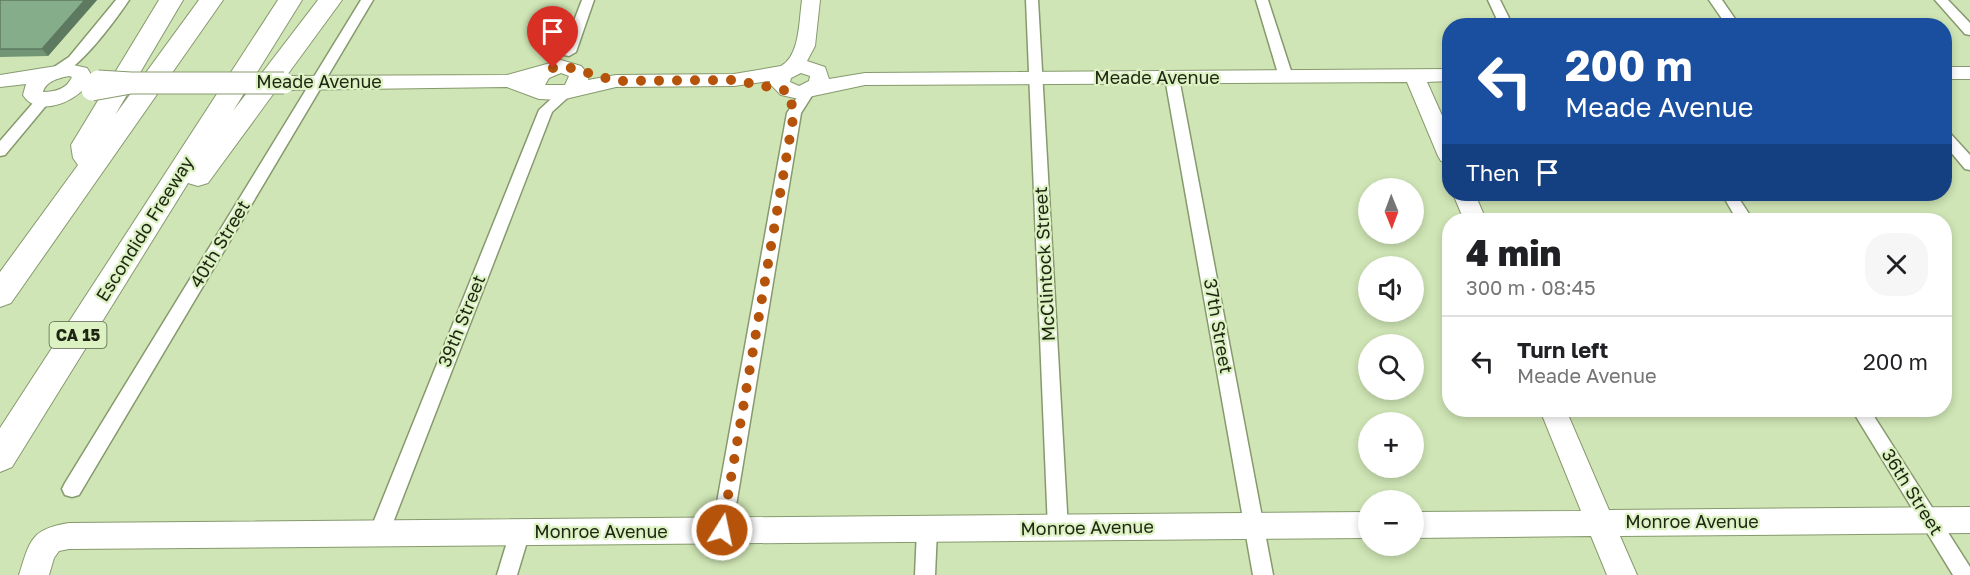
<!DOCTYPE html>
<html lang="en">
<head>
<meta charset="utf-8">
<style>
  :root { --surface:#fff; --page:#f6f6f6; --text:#202124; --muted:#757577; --line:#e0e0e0 }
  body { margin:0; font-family:"Golos Text",sans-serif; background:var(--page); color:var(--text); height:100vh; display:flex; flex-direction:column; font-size:22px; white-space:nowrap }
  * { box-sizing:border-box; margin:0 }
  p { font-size:20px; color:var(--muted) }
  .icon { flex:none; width:33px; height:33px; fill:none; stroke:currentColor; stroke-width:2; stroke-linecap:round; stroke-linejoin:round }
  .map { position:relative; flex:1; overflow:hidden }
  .side { position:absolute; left:1442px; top:213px; width:510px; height:204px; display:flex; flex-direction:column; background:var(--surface); border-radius:24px; box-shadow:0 3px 9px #0003 }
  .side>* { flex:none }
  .top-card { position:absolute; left:1442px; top:18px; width:510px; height:183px; border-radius:24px; box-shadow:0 3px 9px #0003; background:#1a4fa0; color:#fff; overflow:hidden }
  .needle { width:39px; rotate:179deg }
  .controls { position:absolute; left:1358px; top:178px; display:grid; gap:12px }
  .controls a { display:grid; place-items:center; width:66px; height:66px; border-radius:50%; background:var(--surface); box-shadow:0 3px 9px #0003; font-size:30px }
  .pin { position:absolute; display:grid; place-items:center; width:51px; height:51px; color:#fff; margin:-62px -26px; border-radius:50% 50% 50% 0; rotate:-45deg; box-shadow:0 0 6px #0007 }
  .pin .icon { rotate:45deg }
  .me { position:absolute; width:66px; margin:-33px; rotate:10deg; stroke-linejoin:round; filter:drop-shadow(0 0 4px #0008) }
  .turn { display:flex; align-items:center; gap:21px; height:126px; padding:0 24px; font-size:27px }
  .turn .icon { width:78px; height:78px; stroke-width:2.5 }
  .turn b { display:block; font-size:42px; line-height:51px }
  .then { display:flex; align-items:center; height:57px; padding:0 24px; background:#0003; gap:12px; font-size:22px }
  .round { display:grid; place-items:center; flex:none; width:63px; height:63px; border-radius:24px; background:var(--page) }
  .head { display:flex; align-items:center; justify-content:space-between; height:102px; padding:0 24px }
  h1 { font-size:36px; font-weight:800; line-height:45px }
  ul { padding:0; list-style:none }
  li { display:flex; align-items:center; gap:18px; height:90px; padding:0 24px; border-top:2px solid var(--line) }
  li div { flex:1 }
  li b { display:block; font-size:22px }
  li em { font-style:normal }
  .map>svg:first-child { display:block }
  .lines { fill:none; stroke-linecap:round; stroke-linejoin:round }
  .street-casing { stroke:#869a6d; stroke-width:3 }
  .secondary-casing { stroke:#869a6d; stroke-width:2 }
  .highway-casing { stroke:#869a6d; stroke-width:2 }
  .street { fill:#fff; fill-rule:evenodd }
  .secondary { fill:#fff; fill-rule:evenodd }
  .highway { fill:#fff; fill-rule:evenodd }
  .secondary-bridge-casing { stroke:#869a6d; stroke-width:23; stroke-linecap:butt }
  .secondary-bridge { stroke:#fff; stroke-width:21 }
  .wall { fill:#729576 }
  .shaded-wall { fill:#5d7960 }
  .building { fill:#85ad89; stroke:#5d7960; stroke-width:1.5 }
  .route { stroke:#b45309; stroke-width:10; stroke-dasharray:0 18 }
  .labels { text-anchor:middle; stroke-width:4.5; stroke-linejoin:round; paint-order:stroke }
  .shield { fill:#dcf2c2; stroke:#576248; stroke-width:1.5 }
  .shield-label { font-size:16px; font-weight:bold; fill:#1e2513 }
  .street-label { font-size:18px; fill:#1e2513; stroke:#dcf2c2 }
</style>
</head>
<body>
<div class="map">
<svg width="1970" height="575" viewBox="0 0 1970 575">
  <rect width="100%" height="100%" fill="#cfe5b5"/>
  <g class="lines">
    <defs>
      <path id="street" d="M116,0H129C117,18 71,83 48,77L46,74L48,71L69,57Z
        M361,0H373L79,495L72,497L65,495L62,489L65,483Z
        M582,0H594L576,52L569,56L564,55L562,52Z
        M1026,0H1038L1068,529L1065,535L1058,538L1051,535L1048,529Z
        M1256,0H1268L1293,77L1291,80H1281L1279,77Z
        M1488,0H1500L1513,26H1500Z
        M1709,0H1722L1740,26H1727Z
        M1935,0H1948L1970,23V35L1965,34Z
        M1172,74L1179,78L1273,575H1253L1165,78Z
        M568,86L575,91L552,112L389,533L386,539L379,542L372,539L369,533L539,110L563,88Z
        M808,86L815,91L801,113L732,530L729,536L722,539L715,536L712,530L787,113L803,88Z
        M44,94L49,96L51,99L49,102L5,155L0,156V141L39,96Z
        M1944,130L1949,132L1970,155V170L1965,169L1944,144Z
        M1722,194H1736L1753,220H1737Z
        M1852,410H1870L1970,567V575H1953Z
        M927,521L934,524L937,530L935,575H915L917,530L920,524Z
        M520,523L527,526L530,532L517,575H497L510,532L513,526Z"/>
      <path id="secondary" d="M802,0H820L815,46L807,61L825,67L829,79L865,73L1449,69V81L1427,82L1449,131V163L1441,161L1438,156L1407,82L865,85L799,99L781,95L770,84V81L734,86L616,87L561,100L539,99L507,87L284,90L277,88L274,83L277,78L284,76L507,75L561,60L581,66L589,75L588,80L616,75L734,74L781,66C800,56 799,20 802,0ZM561,73L569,76L565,85H545L549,78ZM801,73L810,76L809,81L799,86L790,82L791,78Z
        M69,64L87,68L92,76C84,100 38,120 23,95L26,84L0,87V75ZM69,76L72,77C67,89 55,92 43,92C46,81 59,78 69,76Z
        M1944,67H1970V79H1944Z
        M1453,194H1475L1486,220H1464Z
        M1540,410H1566L1609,510L1970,507V533L1620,536L1637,575H1607L1591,536L1413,538V512L1581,511Z
        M1368,512V538L69,549L59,551L54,558L49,575H19C30,540 31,529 69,523Z"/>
      <path id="highway" d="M159,0H183L115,115L199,0H223L11,303L0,307V272L78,165L73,158L71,145Z
        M278,0H302L233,111L318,0H342L208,183L198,186L188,183L12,467L0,472V428Z"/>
    </defs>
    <!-- street casing -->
    <use href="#street" class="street-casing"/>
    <!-- secondary casing -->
    <use href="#secondary" class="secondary-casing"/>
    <!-- highway casing -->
    <use href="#highway" class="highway-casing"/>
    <!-- street -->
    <use href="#street" class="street"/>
    <!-- secondary -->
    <use href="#secondary" class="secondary"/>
    <!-- highway -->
    <use href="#highway" class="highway"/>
    <defs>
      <path id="secondary-bridge" d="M131,83H284
        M92,90L131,83L98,81"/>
    </defs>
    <!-- secondary-bridge casing -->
    <use href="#secondary-bridge" class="secondary-bridge-casing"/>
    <!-- secondary-bridge -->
    <use href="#secondary-bridge" class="secondary-bridge"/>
  </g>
  <!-- wall -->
  <path class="wall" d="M0,0H97L48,56L0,57Z"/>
  <!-- shaded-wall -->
  <path class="shaded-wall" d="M85,0H97L48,56L42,49Z"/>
  <!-- building -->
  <path class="building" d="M0,0H85L42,49H0Z"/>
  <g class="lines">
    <!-- route -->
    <path class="route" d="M553,68L567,67L616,81L734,80L788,91L794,113L722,530"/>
  </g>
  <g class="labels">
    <!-- shield labels -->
    <rect class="shield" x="49.5" y="322" width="57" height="26" rx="4.5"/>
    <g class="shield-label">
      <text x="78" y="341">CA 15</text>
    </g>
    <!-- street labels -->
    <g class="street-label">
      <text x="1157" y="84">Meade Avenue</text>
      <text x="319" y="88">Meade Avenue</text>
      <text transform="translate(145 229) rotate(-58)" y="6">Escondido Freeway</text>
      <text transform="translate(220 244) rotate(-59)" y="6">40th Street</text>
      <text transform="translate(1045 264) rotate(-93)" y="6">McClintock Street</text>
      <text transform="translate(462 321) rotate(-68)" y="6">39th Street</text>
      <text transform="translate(1218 326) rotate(80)" y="6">37th Street</text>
      <text transform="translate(1912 492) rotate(58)" y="6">36th Street</text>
      <text x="1692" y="528">Monroe Avenue</text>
      <text transform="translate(1087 528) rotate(-1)" y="6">Monroe Avenue</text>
      <text x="601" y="538">Monroe Avenue</text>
    </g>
  </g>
</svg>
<div class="controls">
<a><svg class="needle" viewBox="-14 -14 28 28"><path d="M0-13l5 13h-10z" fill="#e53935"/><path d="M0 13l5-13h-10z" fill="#757577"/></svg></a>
<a><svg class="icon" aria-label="sound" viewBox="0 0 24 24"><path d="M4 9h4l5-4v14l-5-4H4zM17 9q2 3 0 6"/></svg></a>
<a><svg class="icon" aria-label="search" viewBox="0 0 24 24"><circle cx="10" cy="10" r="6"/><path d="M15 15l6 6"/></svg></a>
<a>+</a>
<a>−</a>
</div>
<div class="pin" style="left:553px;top:68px;background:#d93025"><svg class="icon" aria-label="arrive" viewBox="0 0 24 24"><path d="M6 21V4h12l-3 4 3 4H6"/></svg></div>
<svg class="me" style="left:722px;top:530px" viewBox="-20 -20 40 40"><circle r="17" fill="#b45309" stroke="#fff" stroke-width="3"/><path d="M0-11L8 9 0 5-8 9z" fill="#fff"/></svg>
<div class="top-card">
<div class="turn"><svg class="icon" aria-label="left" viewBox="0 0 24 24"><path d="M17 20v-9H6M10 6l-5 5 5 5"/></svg><div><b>200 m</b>Meade Avenue</div></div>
<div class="then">Then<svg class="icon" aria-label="arrive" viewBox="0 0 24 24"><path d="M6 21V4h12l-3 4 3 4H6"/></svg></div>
</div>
<section class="side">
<div class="head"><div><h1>4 min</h1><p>300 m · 08:45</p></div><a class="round"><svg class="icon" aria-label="close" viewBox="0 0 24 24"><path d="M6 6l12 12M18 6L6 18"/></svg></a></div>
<ul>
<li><svg class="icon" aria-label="left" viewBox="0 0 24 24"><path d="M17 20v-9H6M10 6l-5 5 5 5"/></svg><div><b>Turn left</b><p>Meade Avenue</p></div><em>200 m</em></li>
</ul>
</section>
</div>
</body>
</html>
